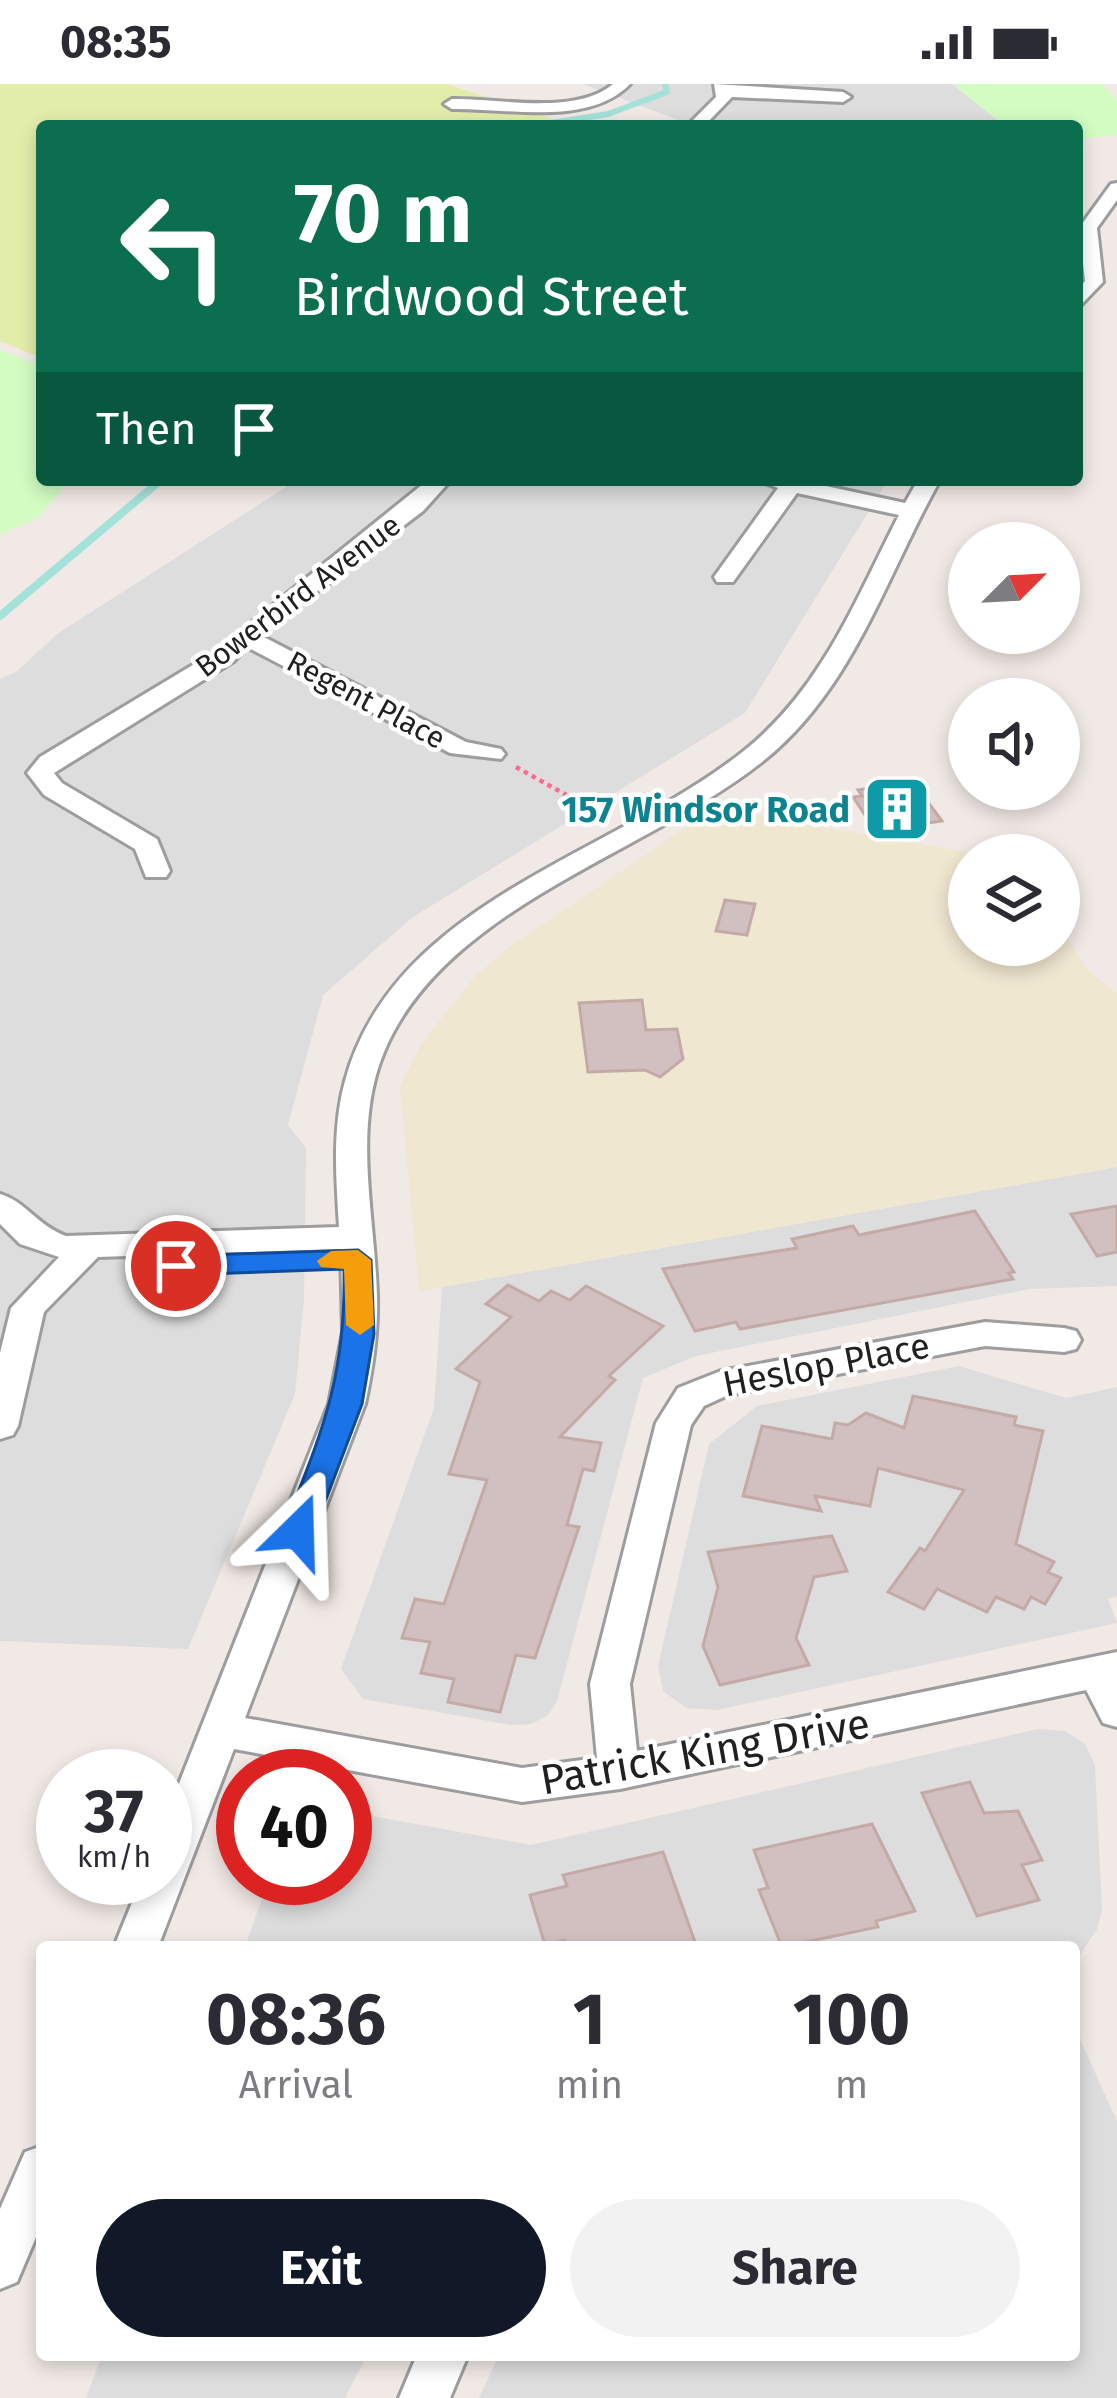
<!DOCTYPE html>
<html lang="en">
<head>
<meta charset="utf-8">
<style>
  :root { --surface:#fff; --page:#f2f2f3; --text:#2b2b33; --muted:#7c7c81; --accent:#111827 }
  body { margin:0; font-family:"Fira Sans",sans-serif; background:var(--page); color:var(--text); height:100vh; display:flex; flex-direction:column; font-size:45px; white-space:nowrap }
  * { box-sizing:border-box; margin:0 }
  p { font-size:39px; color:var(--muted) }
  .icon { flex:none; width:66px; height:66px; fill:none; stroke:currentColor; stroke-width:2; stroke-linecap:round; stroke-linejoin:round }
  .map { position:relative; flex:1; overflow:hidden }
  .details { position:absolute; left:36px; top:1857px; width:1044px; height:420px; display:flex; flex-direction:column; background:var(--surface); border-radius:12px; box-shadow:0 6px 18px #0003 }
  .details>* { flex:none }
  .guide { position:absolute; left:36px; top:36px; width:1047px; height:366px; border-radius:12px; box-shadow:0 6px 18px #0003; background:#0b6e4f; color:#fff; overflow:hidden }
  .needle { width:78px; rotate:66deg }
  .controls { position:absolute; left:948px; top:438px; display:grid; gap:24px }
  .controls a { display:grid; place-items:center; width:132px; height:132px; border-radius:50%; background:var(--surface); box-shadow:0 6px 18px #0003; font-size:60px }
  .speed { position:absolute; left:36px; top:1665px; display:flex; gap:24px; font-size:60px; font-weight:700; text-align:center }
  .speed>* { display:grid; place-content:center; width:156px; height:156px; border-radius:50%; background:var(--surface); box-shadow:0 6px 18px #0003; line-height:1 }
  .speed small { font-size:30px; font-weight:400 }
  .speed .limit { border:18px solid #d22; background:#fff; color:#111 }
  .pin { position:absolute; display:grid; place-items:center; width:102px; height:102px; color:#fff; margin:-51px; border:6px solid #fff; border-radius:50%; box-shadow:0 3px 12px #0007 }
  .me { position:absolute; width:132px; margin:-66px; rotate:22deg; stroke-linejoin:round; filter:drop-shadow(0 0 9px #0008) }
  .turn { display:flex; align-items:center; gap:42px; height:252px; padding:0 60px; font-size:54px }
  .turn .icon { width:156px; height:156px; stroke-width:2.5 }
  .turn b { display:block; font-size:84px; line-height:102px }
  .then { display:flex; align-items:center; height:114px; padding:0 60px; background:#0003; gap:24px; font-size:45px }
  .eta { display:flex; justify-content:space-evenly; align-items:center; height:204px; text-align:center }
  .eta b { font-size:72px; font-weight:700; line-height:84px }
  .primary-button { display:flex; gap:24px; margin-top:auto; padding:24px 60px }
  .primary-button a { flex:1; height:138px; border-radius:72px; background:var(--accent); color:#fff; font-size:48px; font-weight:700; line-height:138px; text-align:center }
  .primary-button a+a { background:var(--page); color:var(--text) }
  .status { display:flex; justify-content:space-between; align-items:center; height:84px; padding:0 60px; background:var(--surface); direction:ltr }
  .status svg { height:33px; fill:currentColor }
  .map>svg:first-child { display:block }
  .residential { fill:#dedddd }
  .farmland { fill:#f0e7d1 }
  .grass { fill:#e3edaa }
  .park { fill:#d2fcc2 }
  .lines { fill:none; stroke-linecap:round; stroke-linejoin:round }
  .stream-far1 { stroke:#a4e1d9; stroke-width:6 }
  .stream { stroke:#a4e1d9; stroke-width:8 }
  .building { fill:#d1c0bf; stroke:#c4aaa7; stroke-width:3 }
  .minor-casing { stroke:#9d9d9d; stroke-width:6 }
  .path { stroke:#ff6990; stroke-width:4.5; stroke-dasharray:4.5 4.5; stroke-linecap:butt }
  .minor { fill:#fff; fill-rule:evenodd }
  .route { fill:#1a73e8; stroke:#114b97; stroke-width:3 }
  .slow { fill:#f59e0b }
  .labels { text-anchor:middle; stroke-width:9; stroke-linejoin:round; paint-order:stroke }
  .far-street-label { font-size:30px; fill:#202020; stroke:#fff }
  .culture-label { font-size:36px; font-weight:bold; fill:#0d838f; stroke:#fff; text-anchor:end }
  .street-label { font-size:36px; fill:#202020; stroke:#fff }
  .near-street-label { font-size:42px; fill:#202020; stroke:#fff }
</style>
</head>
<body>
<div class="status"><b>08:35</b><svg viewBox="0 0 49 12"><path d="M0 12V9h3v3zM5 12V6h3v6zM10 12V3h3v9zM15 12V0h3v12zM26 1h20v11H26zM47 4h2v5h-2z"/></svg></div>
<div class="map">
<svg width="1117" height="2314" viewBox="0 0 1117 2314">
  <rect width="100%" height="100%" fill="#f1e9e6"/>
  <!-- residential -->
  <path class="residential" d="M583,0H952L1005,42H694Z
    M297,396H888L745,629L413,833L323,911L288,1041L306,1064L304,1215L295,1310L188,1565L0,1557V595L16,588L57,550Z
    M1117,1083V1202L1030,1205L696,1272L643,1294L557,1617L548,1631L531,1640L511,1641L363,1615L341,1585L434,1324L442,1203Z
    M959,1282L1066,1314L1117,1303V1512L1108,1515L1117,1539L717,1626L686,1624L663,1607L658,1582L709,1360L757,1322Z
    M1038,1645L1065,1647L1085,1660L1095,1681L1102,1827L1097,1845L1080,1871L1074,1901V1863H245L269,1794H345V1727L531,1761Z
    M1074,1908L1078,1951L1117,2037V2314H479L499,2271H1074Z
    M102,2271H367L345,2314H86Z"/>
  <!-- farmland -->
  <path class="farmland" d="M715,724L985,771H969V861H1059V780L1073,782L1062,815L1069,857L1090,888L1117,909V1083L419,1207L400,1002L421,960L476,891L513,860Z"/>
  <!-- grass -->
  <path class="grass" d="M0,0H447L574,42H42V274L0,257Z"/>
  <!-- park -->
  <path class="park" d="M953,0H1103L1117,17V51L1077,55V42H1005Z
    M0,266L42,282V396H70L38,434L0,450Z"/>
  <g class="lines">
    <!-- stream-far1 -->
    <path class="stream-far1" d="M532,42L608,30L667,8L665,0"/>
    <!-- stream -->
    <path class="stream" d="M0,532L161,396"/>
  </g>
  <!-- building -->
  <path class="building" d="M913,698L942,737L881,746L877,739L871,740L853,713L862,712L858,706Z
    M725,816L755,820L747,851L716,847Z
    M642,916L646,946L677,945L683,975L660,993L645,986L588,988L579,919Z
    M1117,1122V1168L1097,1172L1071,1130Z
    M975,1127L1014,1188L1009,1189L1013,1195L740,1245L736,1238L695,1247L663,1185L797,1164L792,1155L853,1142L859,1151Z
    M508,1201L539,1217L551,1207L570,1216L586,1202L663,1242L609,1292L615,1296L560,1353L601,1359L594,1387L583,1385L567,1441L579,1443L535,1574L516,1571L500,1628L448,1618L454,1595L421,1589L430,1558L402,1554L415,1515L444,1520L487,1396L449,1390L480,1298L456,1285L511,1233L486,1220Z
    M913,1312L1016,1333L1014,1341L1043,1347L1016,1460L1054,1478L1048,1488L1061,1494L1045,1520L1031,1513L1024,1525L996,1513L987,1528L937,1505L924,1525L888,1508L920,1464L925,1467L964,1406L878,1384L870,1422L815,1412L821,1427L743,1412L762,1342L832,1355L835,1339L848,1341L866,1329L904,1344Z
    M832,1452L847,1487L814,1493L796,1554L809,1581L720,1601L703,1562L718,1503L708,1468Z
    M970,1698L984,1729L1018,1727L1042,1776L1022,1781L1039,1816L977,1832L922,1709Z
    M872,1740L915,1827L876,1837L878,1843L782,1863L759,1806L768,1804L754,1766Z
    M663,1768L695,1858L673,1863H567L565,1856L545,1861L530,1811L567,1802L563,1791Z"/>
  <g class="lines">
    <defs>
      <path id="minor" d="M613,0H630C589,43 506,24 452,25L444,20L452,15C499,14 575,32 613,0Z
        M714,0L843,8L851,13L843,18L732,13L704,42H687L716,13Z
        M1117,99V116L1097,144L1103,198L1077,225V207L1085,197L1079,144L1111,100Z
        M428,396H451L423,427L260,551L466,658L501,665L505,670L501,675L450,669L247,563L234,577L54,689L62,699L157,755L170,787L166,793H146L135,765L44,711L27,689L40,673L216,567Z
        M758,396H798L905,419L918,396H940C885,494 853,606 762,678C646,770 444,823 384,968C352,1044 375,1132 377,1212C378,1249 373,1284 365,1320L245,1634L522,1684L597,1674L590,1600L656,1339L678,1304L721,1287L985,1238L1064,1244L1076,1247L1081,1256L1076,1265L1064,1268L985,1262L728,1311L704,1322L691,1341L630,1600L637,1667L1117,1568V1643L1103,1639L1086,1606L620,1705L522,1718L234,1665L158,1863H114L142,1794H165V1735L329,1320L343,1248L341,1165L98,1173L44,1228L18,1342L13,1351L0,1355V1269L11,1224L59,1173L20,1160L0,1140V1110C25,1117 38,1142 66,1152L339,1143C336,1094 332,1044 345,997C394,816 615,771 745,666C822,604 855,517 899,431L797,409L733,498H717L714,493L778,404Z
        M42,2062V2139L17,2198L0,2205V2125L25,2068Z
        M417,2271H468L450,2314H399Z"/>
    </defs>
    <!-- minor casing -->
    <use href="#minor" class="minor-casing"/>
    <!-- path -->
    <path class="path" d="M516,683L604,732"/>
    <!-- minor -->
    <use href="#minor" class="minor"/>
  </g>
  <!-- route -->
  <path class="route" d="M358,1166L371,1176L374,1250L362,1320L314,1447L309,1455H287L283,1447C322,1347 346,1295 344,1185L176,1191L163,1182L176,1172Z"/>
  <!-- slow -->
  <path class="slow" d="M358,1166L371,1176L374,1241L360,1251L346,1241L344,1185L321,1183L317,1177L331,1167Z"/>
  <!-- icons -->
  <defs>
    <symbol id="building-square" viewBox="-11 -11 22 22"><rect x="-9" y="-9" width="18" height="18" rx="4" fill="#0f9aa8" stroke="#fff"/><path d="M-4-6H4V6H1V3H-1V6H-4ZM-2.5-4.3h1.7v1.8h-1.7ZM.8-4.3h1.7v1.8H.8ZM-2.5-1h1.7V.8h-1.7ZM.8-1h1.7V.8H.8Z" fill="#fff"/></symbol>
  </defs>
  <g fill-rule="evenodd">
    <use href="#building-square" x="859" y="687" width="76" height="76"/>
  </g>
  <g class="labels">
    <!-- far-street labels -->
    <g class="far-street-label">
      <text transform="translate(298 512) rotate(-37)" y="10">Bowerbird Avenue</text>
      <text transform="translate(366 616) rotate(28)" y="10">Regent Place</text>
    </g>
    <!-- culture labels -->
    <g class="culture-label">
      <text x="850" y="738">157 Windsor Road</text>
    </g>
    <!-- street labels -->
    <g class="street-label">
      <text transform="translate(826 1280) rotate(-11)" y="13">Heslop Place</text>
    </g>
    <!-- near-street labels -->
    <g class="near-street-label">
      <text transform="translate(705 1667) rotate(-10)" y="15">Patrick King Drive</text>
    </g>
  </g>
</svg>
<div class="controls">
<a><svg class="needle" viewBox="-14 -14 28 28"><path d="M0-13l5 13h-10z" fill="#e53935"/><path d="M0 13l5-13h-10z" fill="#7c7c81"/></svg></a>
<a><svg class="icon" aria-label="sound" viewBox="0 0 24 24"><path d="M4 9h4l5-4v14l-5-4H4zM17 9q2 3 0 6"/></svg></a>
<a><svg class="icon" aria-label="layers" viewBox="0 0 24 24"><path d="M12 4l9 5-9 5-9-5zM3 14l9 5 9-5"/></svg></a>
</div>
<div class="speed"><div>37<small>km/h</small></div><div class="limit">40</div></div>
<div class="pin" style="left:176px;top:1182px;background:#d93025"><svg class="icon" aria-label="arrive" viewBox="0 0 24 24"><path d="M6 21V4h12l-3 4 3 4H6"/></svg></div>
<svg class="me" style="left:298px;top:1447px" viewBox="-20 -20 40 40"><path d="M0-17L14 15 0 8-14 15z" fill="#1a73e8" stroke="#fff" stroke-width="4"/></svg>
<div class="guide">
<div class="turn"><svg class="icon" aria-label="left" viewBox="0 0 24 24"><path d="M17 20v-9H6M10 6l-5 5 5 5"/></svg><div><b>70 m</b>Birdwood Street</div></div>
<div class="then">Then<svg class="icon" aria-label="arrive" viewBox="0 0 24 24"><path d="M6 21V4h12l-3 4 3 4H6"/></svg></div>
</div>
<section class="details">
<div class="eta">
<div><b>08:36</b><p>Arrival</p></div>
<div><b>1</b><p>min</p></div>
<div><b>100</b><p>m</p></div>
</div>
<div class="primary-button"><a>Exit</a><a>Share</a></div>
</section>
</div>
</body>
</html>
